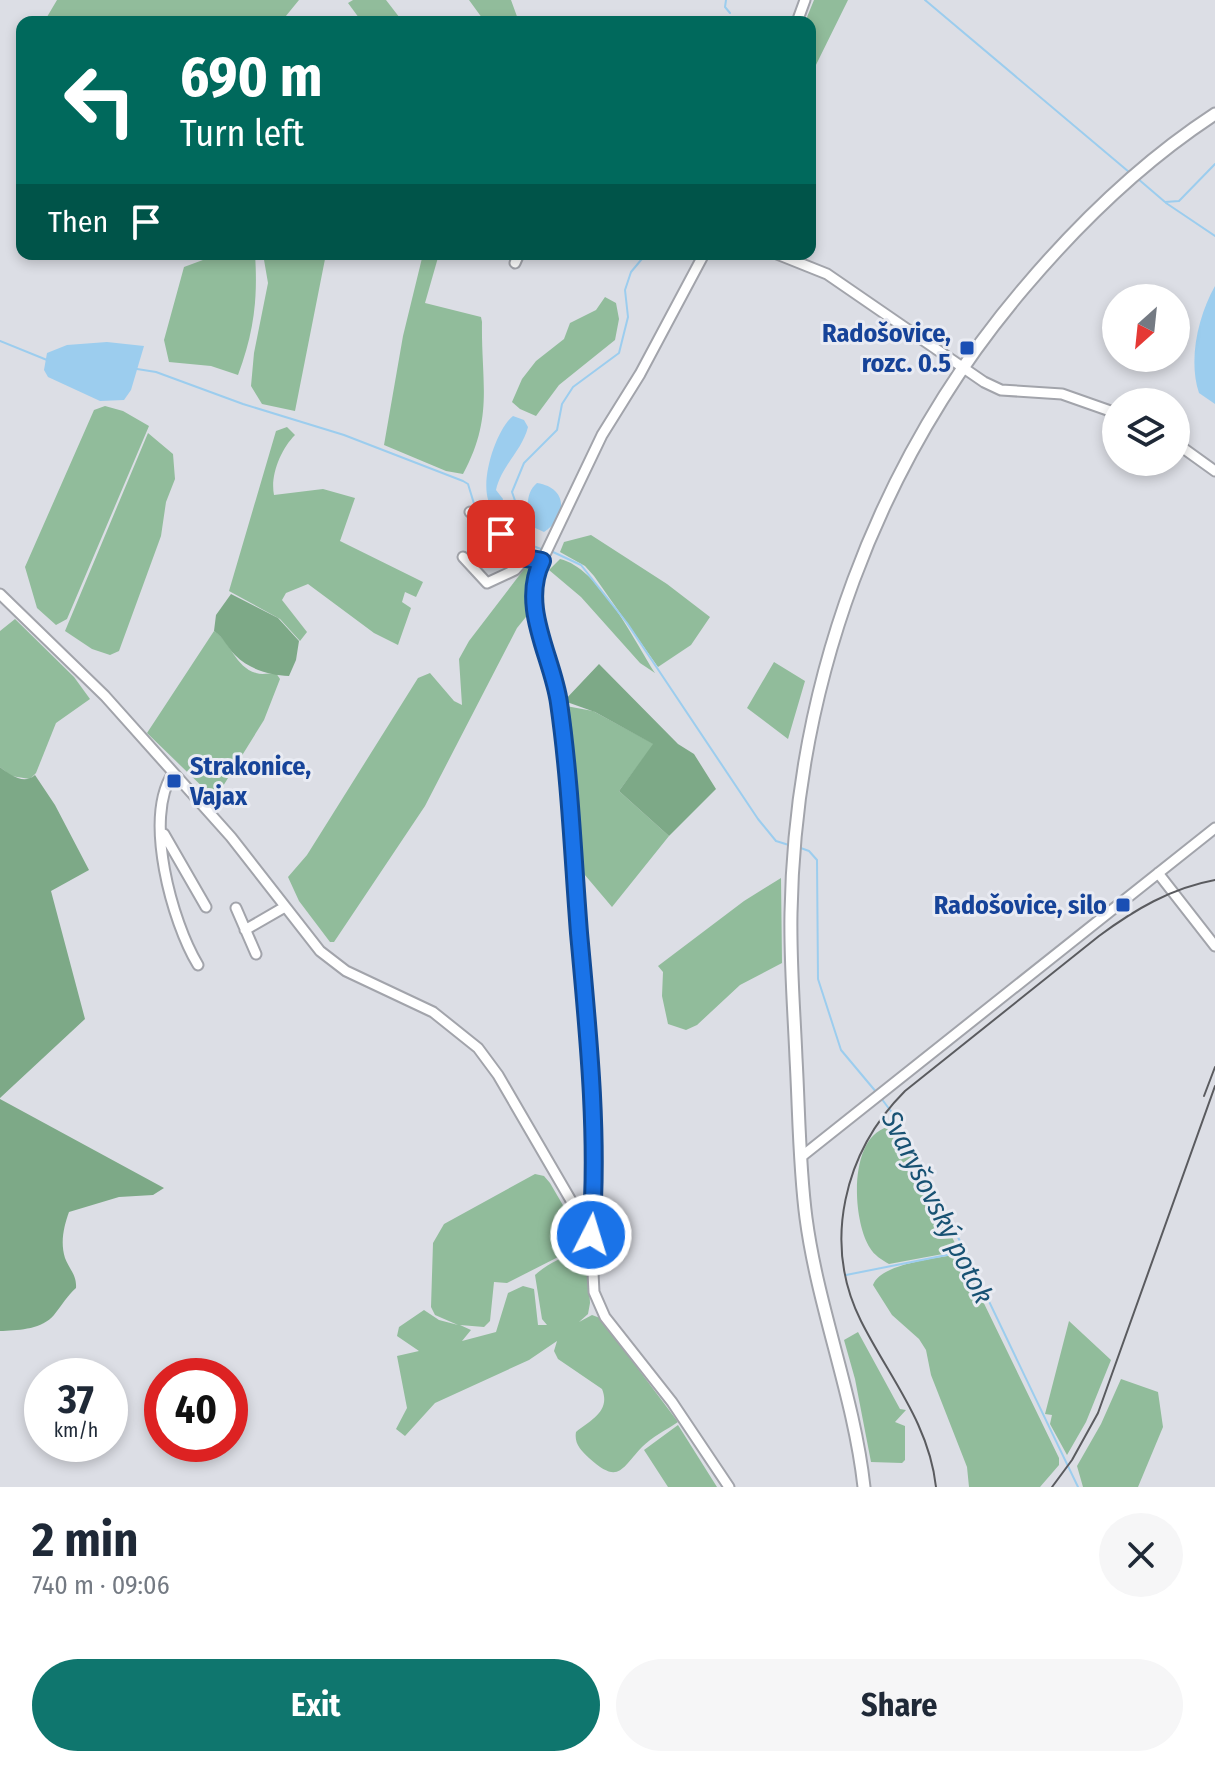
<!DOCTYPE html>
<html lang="en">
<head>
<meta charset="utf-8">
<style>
  :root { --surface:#fff; --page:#f6f6f7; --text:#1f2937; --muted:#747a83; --accent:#0f766e }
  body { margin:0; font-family:"Fira Sans Condensed",sans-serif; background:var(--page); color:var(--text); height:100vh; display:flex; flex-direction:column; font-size:30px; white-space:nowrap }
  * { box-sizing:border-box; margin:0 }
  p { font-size:26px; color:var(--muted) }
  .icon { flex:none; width:44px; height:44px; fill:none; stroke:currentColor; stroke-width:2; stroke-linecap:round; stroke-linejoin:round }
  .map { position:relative; height:1487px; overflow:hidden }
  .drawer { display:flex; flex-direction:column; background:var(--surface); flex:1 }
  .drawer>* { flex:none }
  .banner { position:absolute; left:16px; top:16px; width:800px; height:244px; border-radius:16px; box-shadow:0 4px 12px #0003; background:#00695c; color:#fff; overflow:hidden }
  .needle { width:52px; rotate:207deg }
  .fabs { position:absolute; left:1102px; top:284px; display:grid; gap:16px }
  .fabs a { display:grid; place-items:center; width:88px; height:88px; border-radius:50%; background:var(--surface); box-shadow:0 4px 12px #0003; font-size:40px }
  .speed { position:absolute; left:24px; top:1358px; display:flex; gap:16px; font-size:40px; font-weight:700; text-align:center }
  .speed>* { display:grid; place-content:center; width:104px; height:104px; border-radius:50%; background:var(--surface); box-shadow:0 4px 12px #0003; line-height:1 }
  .speed small { font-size:20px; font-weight:400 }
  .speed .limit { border:12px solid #d22; background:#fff; color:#111 }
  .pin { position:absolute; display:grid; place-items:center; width:68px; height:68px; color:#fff; margin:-34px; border-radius:16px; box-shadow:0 4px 12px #0006 }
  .me { position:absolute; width:88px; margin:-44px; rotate:5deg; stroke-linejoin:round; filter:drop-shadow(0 0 6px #0008) }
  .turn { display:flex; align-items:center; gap:28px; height:168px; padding:0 32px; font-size:36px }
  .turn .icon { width:104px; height:104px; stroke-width:2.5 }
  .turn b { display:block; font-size:56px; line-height:68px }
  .then { display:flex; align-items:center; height:76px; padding:0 32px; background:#0003; gap:16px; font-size:30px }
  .round { display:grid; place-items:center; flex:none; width:84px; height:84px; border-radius:42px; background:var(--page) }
  .headline { display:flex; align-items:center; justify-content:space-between; height:136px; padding:0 32px }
  h1 { font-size:48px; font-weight:700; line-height:60px }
  .action { display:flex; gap:16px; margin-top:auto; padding:16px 32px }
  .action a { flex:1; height:92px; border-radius:48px; background:var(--accent); color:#fff; font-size:32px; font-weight:700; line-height:92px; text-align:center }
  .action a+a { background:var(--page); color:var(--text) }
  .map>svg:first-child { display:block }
  .green { fill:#91bc9b }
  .forest { fill:#7da987 }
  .water { fill:#9ccdee }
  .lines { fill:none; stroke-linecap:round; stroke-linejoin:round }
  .stream { stroke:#9ccdee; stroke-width:2 }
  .minor-casing { stroke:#a2a4ab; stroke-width:13 }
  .major-casing { stroke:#a2a4ab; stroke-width:15 }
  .minor { stroke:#fff; stroke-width:9 }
  .major { stroke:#fff; stroke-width:11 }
  .rail { stroke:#5a5b5f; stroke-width:2 }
  .route-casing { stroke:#114b97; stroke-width:20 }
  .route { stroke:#1a73e8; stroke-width:14 }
  .transit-dot { fill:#1a4fb4; stroke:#e9ebf2; stroke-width:3 }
  .labels { text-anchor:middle; stroke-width:6; stroke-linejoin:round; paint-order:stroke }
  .transit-label { font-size:26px; font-weight:bold; fill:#164399; stroke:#e9ebf2; text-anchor:end }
  .water-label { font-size:28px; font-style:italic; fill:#185273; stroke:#e9ebf2 }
</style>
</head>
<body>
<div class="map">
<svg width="1215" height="1487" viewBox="0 0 1215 1487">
  <rect width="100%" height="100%" fill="#dcdee5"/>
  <!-- green -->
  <path class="green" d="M57,0H299L281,22H64L56,18L61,22H44Z
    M353,0H386L403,22H362L348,3Z
    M469,0H511L519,22H485Z
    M814,0H848L810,77V22H805Z
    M219,254H255C258,299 254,332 238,375L211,366L169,362L164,340L184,267Z
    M263,254H326L295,411L262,404L251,386L254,353L268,283Z
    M423,254H439L425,303L481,317L482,322C481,382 494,417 463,474L446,471L384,445L403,336Z
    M605,297L616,303L619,319L615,340L559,385L536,416L520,409L512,402L522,379L536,361L564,339L570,323L596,310Z
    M105,406L123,411L149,426L67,619L56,625L37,608L25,567L94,410Z
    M287,427L295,435C281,449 270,475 274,495L323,489L355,498L340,541L423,582L416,597L405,592L402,602L411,608L398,645L374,633L308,584L286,593L282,600L307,632L300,641L280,619L229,591L276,431Z
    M148,433L173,454L175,479L166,502L161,536L119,651L110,655L92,649L65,631Z
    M591,535L667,584L710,617L691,645L658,667L594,576L585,566L560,552L564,542Z
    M560,559C599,568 634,640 655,673L640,663L581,597L549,570Z
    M528,564L535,565L530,593V612L517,628L425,806L334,942H330L299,901L288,877L307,855L418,678L430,673L454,701L462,705L459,659L469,641Z
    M15,619L74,677L90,699L56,723L36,773L30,779L11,776L0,767V631Z
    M214,631C231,642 235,667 256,673C262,675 270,673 276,673L280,679L264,720L215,799L147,733Z
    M774,662L805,681L788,739L747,708Z
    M566,706L593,711L654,744L619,791L669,836L612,907L579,868Z
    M781,878L782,963L740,985L697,1025L686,1030L668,1024L662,996L663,972L658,966L744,901Z
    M888,1127L900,1134L959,1251L889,1264C882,1260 874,1255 870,1248C852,1220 848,1137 888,1127Z
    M535,1174L544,1176L550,1183L578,1231L568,1252L507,1283L494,1282L490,1321L484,1327L460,1325L471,1330L462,1341L496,1332L508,1293L523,1286L534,1289L538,1325H547L542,1319L535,1275C547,1264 570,1251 587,1255L590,1303L588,1314L579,1322L592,1315L600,1318L678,1422C666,1430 652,1437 642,1447C621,1469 619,1485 589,1458C581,1450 574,1444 576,1432C591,1420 611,1411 602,1389L558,1359L554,1351L557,1341L529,1360L435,1403L405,1436L396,1429L407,1408L397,1356L419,1351L397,1336L399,1327L424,1310L439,1320L458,1325L435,1315L431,1307L433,1243L444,1224Z
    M960,1254L1059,1458V1465L1040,1487H969L967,1467L931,1375L926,1350L919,1339L892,1315L873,1285C881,1263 939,1258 960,1254Z
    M1069,1321L1111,1360L1086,1422L1067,1455L1050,1424L1052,1415L1045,1414Z
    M858,1332L900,1409L906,1410L895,1422L905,1426V1460L902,1463L871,1462L855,1379L844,1340Z
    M1121,1379L1158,1392L1163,1427L1138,1487H1083L1077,1466L1101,1424Z
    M678,1425L717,1487H668L644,1450Z"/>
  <!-- forest -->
  <path class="forest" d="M231,594L278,618L299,641L296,660L289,676C270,675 250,670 235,655C227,647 224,638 214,631L216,615Z
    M599,664L678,744L694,754L716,789L669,836L619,791L653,744L595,712L564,701Z
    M0,767C10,775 24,785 35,775L55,805L89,870L51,891L85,1019L0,1098Z
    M0,1099L164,1188L153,1195L119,1197L69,1212C64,1226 60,1242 65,1258C69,1269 77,1275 76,1288C67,1296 62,1305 54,1315C42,1329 21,1330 3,1331H0Z"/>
  <!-- water -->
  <path class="water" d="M1215,286V404L1199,393C1188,360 1198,316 1215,286Z
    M107,342L144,346L131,390L124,400L100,401L48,377L44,370L47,353L67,345Z
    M513,416L524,420L528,427C522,451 501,466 496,490L503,499L501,508L494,510C475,492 495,430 513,416Z
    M537,483C569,488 567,517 544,532L533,527C527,512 524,494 537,483Z"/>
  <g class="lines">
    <!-- stream -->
    <path class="stream" d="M726,0L725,7L730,13
      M925,0L1129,172
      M1137,178L1165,202L1179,201L1215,164
      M1166,203L1215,236
      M0,341L47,360
      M137,369L156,372L243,404L344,435L463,481L468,484L475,507L518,534
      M541,549L525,543L518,534L520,515L512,492L524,463L557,430L562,404L573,387L619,353L628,317L625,290L631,272L646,254
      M553,552L581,565L627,623L758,819L776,841L792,846
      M798,847L809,851L817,860L818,979L841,1050L877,1093
      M881,1098L893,1114L961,1243L1078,1487
      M846,1275L962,1252"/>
    <defs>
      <path id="minor" d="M797,22L805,0
        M704,254L640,374L602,435L539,567L534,591L536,618L559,700L584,991L595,1195L591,1235L594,1292L605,1317L672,1402L729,1487
        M777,254L827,274L984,382L1001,390L1062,394L1116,413
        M515,263L519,254
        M1176,443L1215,471
        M470,512C495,526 513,554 542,561
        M463,557L487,583L515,570L526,558
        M0,594L105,696L231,837L320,951L346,971L433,1012L478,1048L498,1075L591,1235
        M173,773C143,818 172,922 198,965
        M164,834L206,907
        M1158,873L1215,946
        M236,908L256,954
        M245,930L283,908
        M801,1157L1215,828"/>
      <path id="major" d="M864,1487C854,1396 818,1309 806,1218C799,1165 799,1111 796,1058C794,1010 790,961 791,913C795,685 876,462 1024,288C1079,223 1143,161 1215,114"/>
    </defs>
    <!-- minor casing -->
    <use href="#minor" class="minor-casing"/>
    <!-- major casing -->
    <use href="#major" class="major-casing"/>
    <!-- minor -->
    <use href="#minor" class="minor"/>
    <!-- major -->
    <use href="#major" class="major"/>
    <!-- rail -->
    <path class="rail" d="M1204,1096L1215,1067
      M936,1487C929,1423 889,1377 861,1321C822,1243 844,1152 905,1091L1099,936C1134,910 1171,888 1215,880
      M1052,1487L1072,1460L1098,1413L1215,1086"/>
  </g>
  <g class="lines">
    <defs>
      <path id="route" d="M501,534L526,558L542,561C519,607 553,658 559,703C570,779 573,856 579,933C588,1031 599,1137 591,1235"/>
    </defs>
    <!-- route casing -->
    <use href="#route" class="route-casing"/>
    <!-- route -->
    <use href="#route" class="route"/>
  </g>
  <!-- markers -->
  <g class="transit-dot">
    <rect x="959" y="340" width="16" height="16" rx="4"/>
    <rect x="166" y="773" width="16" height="16" rx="4"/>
    <rect x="1115" y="897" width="16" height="16" rx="4"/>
  </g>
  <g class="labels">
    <!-- transit labels -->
    <g class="transit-label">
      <text x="951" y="342">Radošovice,<tspan x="951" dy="30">rozc. 0.5</tspan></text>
      <text x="190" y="775" text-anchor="start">Strakonice,<tspan x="190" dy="30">Vajax</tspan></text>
      <text x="1107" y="914">Radošovice, silo</text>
    </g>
    <!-- water labels -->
    <g class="water-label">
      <text transform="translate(938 1207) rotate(63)" y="10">Svaryšovský potok</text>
    </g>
  </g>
</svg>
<div class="fabs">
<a><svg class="needle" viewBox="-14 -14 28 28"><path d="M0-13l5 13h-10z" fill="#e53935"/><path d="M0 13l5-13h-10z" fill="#747a83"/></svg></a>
<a><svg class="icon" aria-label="layers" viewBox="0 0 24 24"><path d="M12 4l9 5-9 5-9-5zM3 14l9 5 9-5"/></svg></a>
</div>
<div class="speed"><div>37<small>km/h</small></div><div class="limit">40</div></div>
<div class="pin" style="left:501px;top:534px;background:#d93025"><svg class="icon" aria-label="arrive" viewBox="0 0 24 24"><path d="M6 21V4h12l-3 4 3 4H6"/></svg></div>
<svg class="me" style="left:591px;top:1235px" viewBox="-20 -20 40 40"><circle r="17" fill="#1a73e8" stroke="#fff" stroke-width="3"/><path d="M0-11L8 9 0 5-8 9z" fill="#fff"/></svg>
<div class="banner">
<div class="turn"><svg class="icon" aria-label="left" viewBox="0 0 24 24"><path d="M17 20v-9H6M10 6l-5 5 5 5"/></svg><div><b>690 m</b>Turn left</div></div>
<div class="then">Then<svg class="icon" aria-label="arrive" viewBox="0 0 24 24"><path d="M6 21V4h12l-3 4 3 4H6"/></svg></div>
</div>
</div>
<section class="drawer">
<div class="headline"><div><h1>2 min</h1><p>740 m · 09:06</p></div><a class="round"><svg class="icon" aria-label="close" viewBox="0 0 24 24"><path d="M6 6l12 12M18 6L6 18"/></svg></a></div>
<div class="action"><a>Exit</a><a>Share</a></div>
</section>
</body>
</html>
